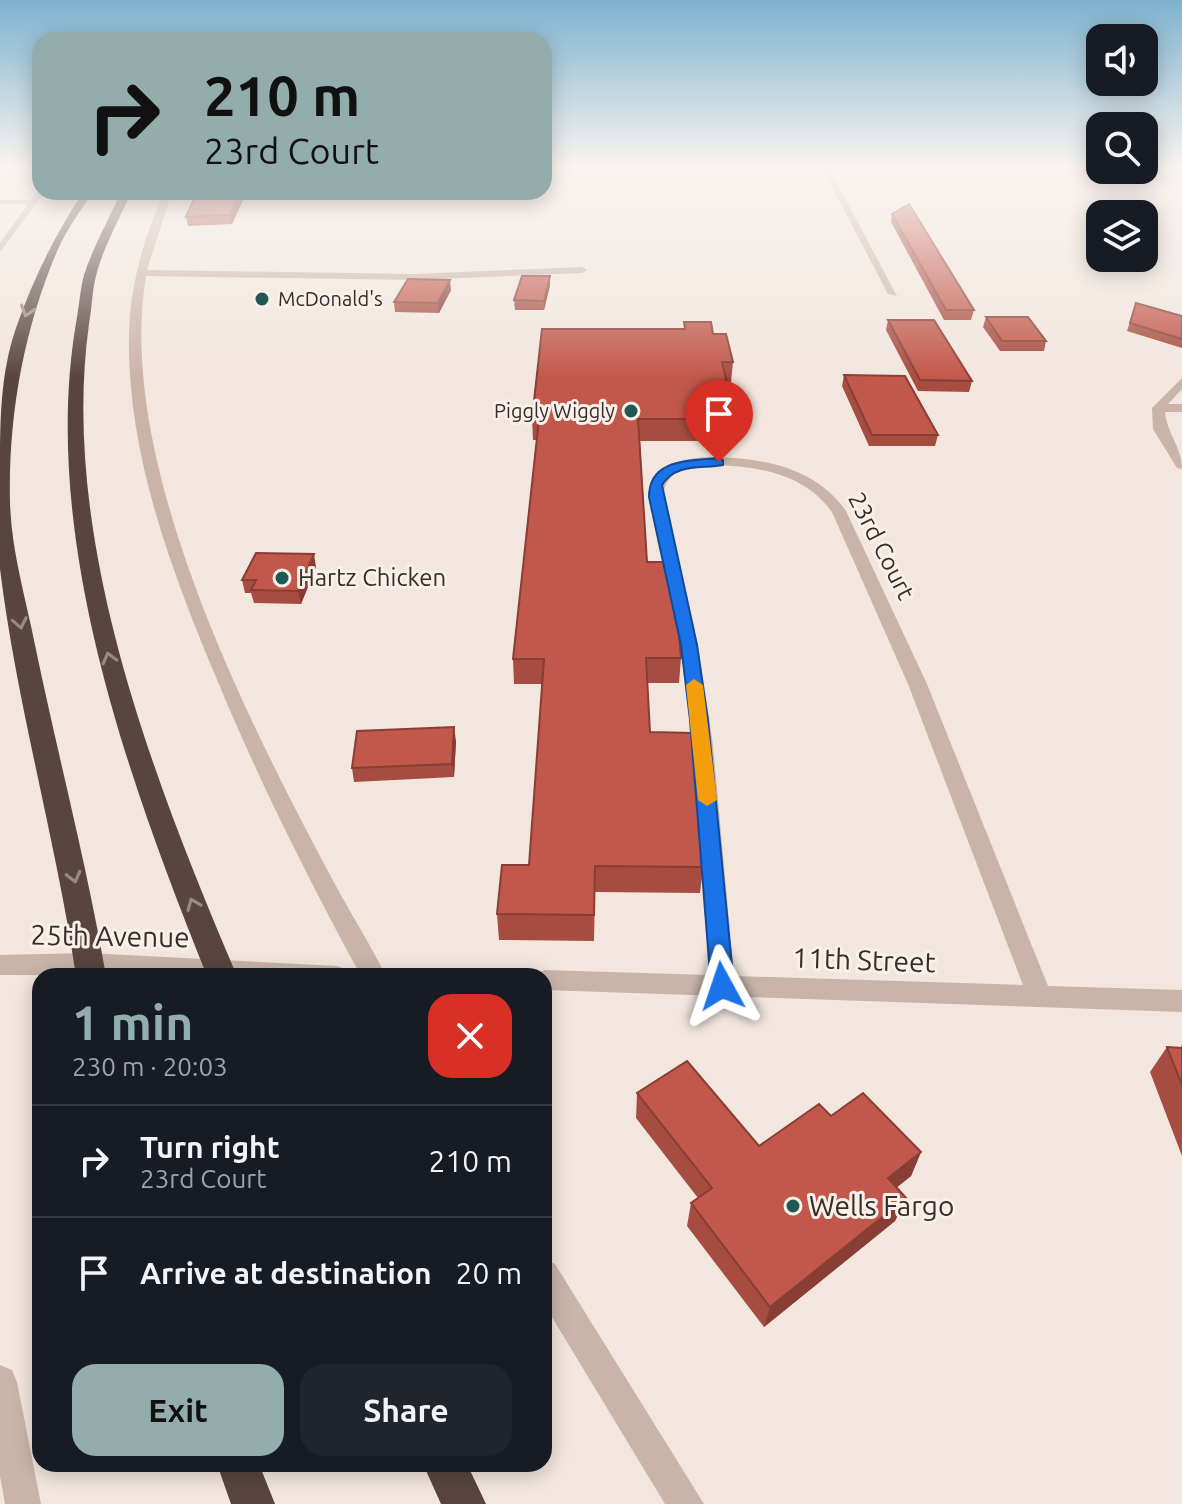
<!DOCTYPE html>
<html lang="en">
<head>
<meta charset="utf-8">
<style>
  :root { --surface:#171b24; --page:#20242c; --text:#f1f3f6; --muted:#9ea1a6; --line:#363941; --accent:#93adad }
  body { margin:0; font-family:Ubuntu,sans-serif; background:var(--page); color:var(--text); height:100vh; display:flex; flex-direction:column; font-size:30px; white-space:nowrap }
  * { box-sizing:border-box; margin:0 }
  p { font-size:26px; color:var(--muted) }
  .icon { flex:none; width:44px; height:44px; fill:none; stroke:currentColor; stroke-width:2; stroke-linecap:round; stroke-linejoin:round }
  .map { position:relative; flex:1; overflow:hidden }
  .side { position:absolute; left:32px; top:968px; width:520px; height:504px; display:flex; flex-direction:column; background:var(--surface); border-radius:24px; box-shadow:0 4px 20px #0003 }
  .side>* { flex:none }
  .hud { position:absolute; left:32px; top:32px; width:520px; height:168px; border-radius:24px; box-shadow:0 4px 20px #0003; background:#93adad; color:#111; overflow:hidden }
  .tools { position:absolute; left:1086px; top:24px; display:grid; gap:16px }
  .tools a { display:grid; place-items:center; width:72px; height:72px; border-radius:16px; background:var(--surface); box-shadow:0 4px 20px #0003; font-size:40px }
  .pin { position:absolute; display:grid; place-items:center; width:68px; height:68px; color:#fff; margin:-82px -34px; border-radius:50% 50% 50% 0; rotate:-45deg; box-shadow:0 0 8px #0007 }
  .pin .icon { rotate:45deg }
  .me { position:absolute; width:88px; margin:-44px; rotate:355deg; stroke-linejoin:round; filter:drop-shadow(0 0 6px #0008) }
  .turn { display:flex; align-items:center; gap:28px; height:168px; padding:0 40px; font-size:36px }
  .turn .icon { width:104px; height:104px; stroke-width:2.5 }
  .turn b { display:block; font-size:56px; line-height:68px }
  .round { display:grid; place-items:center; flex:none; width:84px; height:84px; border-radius:24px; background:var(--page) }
  .headline { display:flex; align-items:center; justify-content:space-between; height:136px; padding:0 40px }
  h1 { font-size:48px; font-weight:700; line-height:60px; color:var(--accent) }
  .action { display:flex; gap:16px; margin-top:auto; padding:16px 40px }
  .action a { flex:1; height:92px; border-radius:24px; background:var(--accent); color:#111; font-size:32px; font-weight:700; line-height:92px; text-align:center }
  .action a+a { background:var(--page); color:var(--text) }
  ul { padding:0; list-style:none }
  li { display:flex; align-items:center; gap:24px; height:112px; padding:0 40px; border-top:2px solid var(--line) }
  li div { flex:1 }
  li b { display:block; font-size:30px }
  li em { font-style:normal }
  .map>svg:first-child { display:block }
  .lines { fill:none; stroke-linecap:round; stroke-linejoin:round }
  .minor { fill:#cab4aa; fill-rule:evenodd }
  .highway { fill:#584541; fill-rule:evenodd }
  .wall { fill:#a74c40 }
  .shaded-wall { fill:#883e34 }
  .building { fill:#c2584b; stroke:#883e34; stroke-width:2 }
  .oneway { stroke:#988985 }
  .route { fill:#1a73e8; stroke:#114b97; stroke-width:2 }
  .slow { fill:#f59e0b }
  .poi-dot { fill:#205854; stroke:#f9f0ea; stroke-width:3 }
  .labels { text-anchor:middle; stroke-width:6; stroke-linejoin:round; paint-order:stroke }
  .far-poi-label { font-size:20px; fill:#372c29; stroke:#f9f0ea; text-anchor:start }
  .street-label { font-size:24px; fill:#372c29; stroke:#f9f0ea }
  .poi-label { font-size:24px; fill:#372c29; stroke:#f9f0ea; text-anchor:start }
  .near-street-label { font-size:28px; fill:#372c29; stroke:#f9f0ea }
  .near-poi-label { font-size:28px; fill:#372c29; stroke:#f9f0ea; text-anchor:start }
</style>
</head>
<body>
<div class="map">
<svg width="1182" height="1504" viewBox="0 0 1182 1504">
  <rect width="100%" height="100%" fill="#f2e6de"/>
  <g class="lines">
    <!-- minor -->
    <path class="minor" d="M544,168H555L544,171Z
      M822,168H829L897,296L888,294Z
      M38,190L45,192L0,252V243L28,204H0V200H31Z
      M164,192H172L147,270L414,274L582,267L587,270L582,273L414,280L146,276C115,460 245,715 330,875C348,909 369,942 386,976H361C309,880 260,783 218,682C170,568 121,440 130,314C134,271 147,231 164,192Z
      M1182,378V389L1168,404H1182V412H1165C1167,434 1182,447 1182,469L1177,468L1153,429L1152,408Z
      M712,457C763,458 815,467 846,511L927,684L1048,986L1182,990V1012L544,990V976H534L544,970L709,975L693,745L680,645L649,497C652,463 683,458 712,457ZM712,465C757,466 804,473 832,512L908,684L1023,985L734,976L713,745L698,645L663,497C666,469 688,467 712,465Z
      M88,953L337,966L346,969L349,976L0,975V955Z
      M544,1259L555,1264L704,1504H665L544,1304Z
      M0,1365L12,1370L17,1382L41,1504H5L0,1476Z"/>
    <!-- highway -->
    <path class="highway" d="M83,192H93C81,210 67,229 58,249C24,328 8,415 10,502C11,550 26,599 35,645C58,756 87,865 106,976H76C56,840 17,706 0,569C0,538 0,504 0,472C0,424 0,374 16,328C33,279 55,235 83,192Z
      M121,192H131C120,219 103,247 96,276C92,291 92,308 89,324C59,539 154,781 237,976H207C128,779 40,537 76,323C79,308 80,290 84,275C93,247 109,219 121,192Z
      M217,1464H259L275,1504H231Z
      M423,1464H467L486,1504H441Z"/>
  </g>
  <!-- wall -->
  <path class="wall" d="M242,192L243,200L232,224L188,226L186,217Z
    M892,214L974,310L971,320H944L891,222Z
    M550,285L544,310H515L514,300Z
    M451,290L439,313L395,312L394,302Z
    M1136,303L1182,316V348L1127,331Z
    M986,317L1046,341L1044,351H1000L983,327Z
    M888,320L972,381L969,392L918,391L886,330Z
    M684,322L713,334L733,362L731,382H726L735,419L733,441H640L647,562L681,658L679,683H647L650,732L703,867L700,893L595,892L594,941L499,940L497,914L529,865L542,684H514L513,659L537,440H533L532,419L684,329Z
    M844,375L938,435L935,446H869L842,386Z
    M316,567L301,604L254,603L251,593H245L242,580Z
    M456,741L454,777L354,782L352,768Z
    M1182,1045V1156L1150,1072L1167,1047L1180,1048Z
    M637,1093L759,1146L831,1116L921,1152L911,1176L896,1188L906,1198L895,1221L764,1327L687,1226L691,1203L698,1198L636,1118Z"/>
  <!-- shaded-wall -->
  <path class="shaded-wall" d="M242,192L243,200L232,224L230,215Z
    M550,276V285L544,310V301Z
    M450,280L451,290L439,313L438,303Z
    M314,554L316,567L301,604L298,591Z
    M454,727L456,741L454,777L452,764Z
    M921,1152L911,1176L878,1202L888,1178Z
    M906,1198L895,1221L764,1327L770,1307Z"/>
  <!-- building -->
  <path class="building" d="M242,192L230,215L186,217L196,194Z
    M909,204L974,310H946L892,214Z
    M522,276H550L544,301L514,300Z
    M408,279L450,280L438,303L394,302Z
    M1136,303L1182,316V339L1130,323Z
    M986,317H1028L1046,341H1002Z
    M888,320H934L972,381L920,380Z
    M684,322H711L713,334H726L733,362H722L735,419H638L647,562H666L677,613L681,658H646L650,732L693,733L703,867L595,866L594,915L497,914L502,865H529L544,659H513L539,419H532L542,329H685Z
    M844,375L905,376L938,435H872Z
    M256,553L314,554L298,591L251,590L256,580H242Z
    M454,727L452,764L352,768L357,731Z
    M1167,1047L1182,1048V1085Z
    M687,1061L759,1146L819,1104L831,1116L863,1093L921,1152L888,1178L906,1198L770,1307L691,1203L712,1188L637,1093Z"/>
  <!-- one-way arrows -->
  <defs><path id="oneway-chevron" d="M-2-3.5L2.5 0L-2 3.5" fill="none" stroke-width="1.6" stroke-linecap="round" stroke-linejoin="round" transform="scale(2)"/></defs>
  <g class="oneway">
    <use href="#oneway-chevron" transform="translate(27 311) rotate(108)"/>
    <use href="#oneway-chevron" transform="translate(20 623) rotate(79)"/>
    <use href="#oneway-chevron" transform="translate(109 658) rotate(-105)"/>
    <use href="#oneway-chevron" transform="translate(74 877) rotate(76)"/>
    <use href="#oneway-chevron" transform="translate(193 904) rotate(-112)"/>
  </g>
  <!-- sky -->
  <linearGradient id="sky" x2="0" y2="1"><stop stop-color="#7db2cf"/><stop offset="0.44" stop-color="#f9f4f0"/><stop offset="1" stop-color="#f9f4f0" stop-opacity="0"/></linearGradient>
  <rect width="1182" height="379" fill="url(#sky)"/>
  <!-- route -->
  <path class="route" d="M719,458L723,460V465C701,469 675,463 662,485L697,645L708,720L734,986L730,993L722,996L714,993L711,986L690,720L681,645L649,497C649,458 690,461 719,458Z"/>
  <!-- slow -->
  <path class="slow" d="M694,679L703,685L717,800L707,806L698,800L686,685Z"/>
  <!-- markers -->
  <g class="poi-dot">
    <circle cx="262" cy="299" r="8"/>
    <circle cx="631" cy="411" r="8"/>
    <circle cx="282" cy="578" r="8"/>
    <circle cx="793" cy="1206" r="8"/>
  </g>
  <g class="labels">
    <!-- far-poi labels -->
    <g class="far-poi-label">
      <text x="278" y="306">McDonald's</text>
      <text x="615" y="418" text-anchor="end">Piggly Wiggly</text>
    </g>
    <!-- street labels -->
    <g class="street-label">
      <text transform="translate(881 546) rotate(63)" y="8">23rd Court</text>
    </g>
    <!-- poi labels -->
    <g class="poi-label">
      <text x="298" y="586">Hartz Chicken</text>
    </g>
    <!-- near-street labels -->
    <g class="near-street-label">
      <text transform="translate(110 936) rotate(1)" y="10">25th Avenue</text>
      <text transform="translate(864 960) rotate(2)" y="10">11th Street</text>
    </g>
    <!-- near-poi labels -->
    <g class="near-poi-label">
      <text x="809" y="1216">Wells Fargo</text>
    </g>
  </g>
</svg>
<div class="tools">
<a><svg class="icon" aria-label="sound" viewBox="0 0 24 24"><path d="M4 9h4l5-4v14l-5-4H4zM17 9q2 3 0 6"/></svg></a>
<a><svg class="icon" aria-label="search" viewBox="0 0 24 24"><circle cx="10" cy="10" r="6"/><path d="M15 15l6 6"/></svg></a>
<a><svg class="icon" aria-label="layers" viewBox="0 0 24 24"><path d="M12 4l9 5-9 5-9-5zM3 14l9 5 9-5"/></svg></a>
</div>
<div class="pin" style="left:719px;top:462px;background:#d93025"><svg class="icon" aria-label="arrive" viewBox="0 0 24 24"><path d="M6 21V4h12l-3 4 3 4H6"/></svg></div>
<svg class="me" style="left:722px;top:986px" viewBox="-20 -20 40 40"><path d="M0-17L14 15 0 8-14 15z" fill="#1a73e8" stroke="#fff" stroke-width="4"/></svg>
<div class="hud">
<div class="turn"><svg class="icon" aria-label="right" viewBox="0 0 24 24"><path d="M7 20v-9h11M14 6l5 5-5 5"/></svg><div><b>210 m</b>23rd Court</div></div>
</div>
<section class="side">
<div class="headline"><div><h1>1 min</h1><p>230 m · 20:03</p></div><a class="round" style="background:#d93025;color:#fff"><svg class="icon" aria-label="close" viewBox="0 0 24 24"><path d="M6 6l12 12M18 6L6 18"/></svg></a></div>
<ul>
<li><svg class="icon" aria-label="right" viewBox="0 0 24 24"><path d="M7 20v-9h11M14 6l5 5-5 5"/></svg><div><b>Turn right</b><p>23rd Court</p></div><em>210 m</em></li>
<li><svg class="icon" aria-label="arrive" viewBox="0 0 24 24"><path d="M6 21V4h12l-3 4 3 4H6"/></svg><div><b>Arrive at destination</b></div><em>20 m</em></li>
</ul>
<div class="action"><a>Exit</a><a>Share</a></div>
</section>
</div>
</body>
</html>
